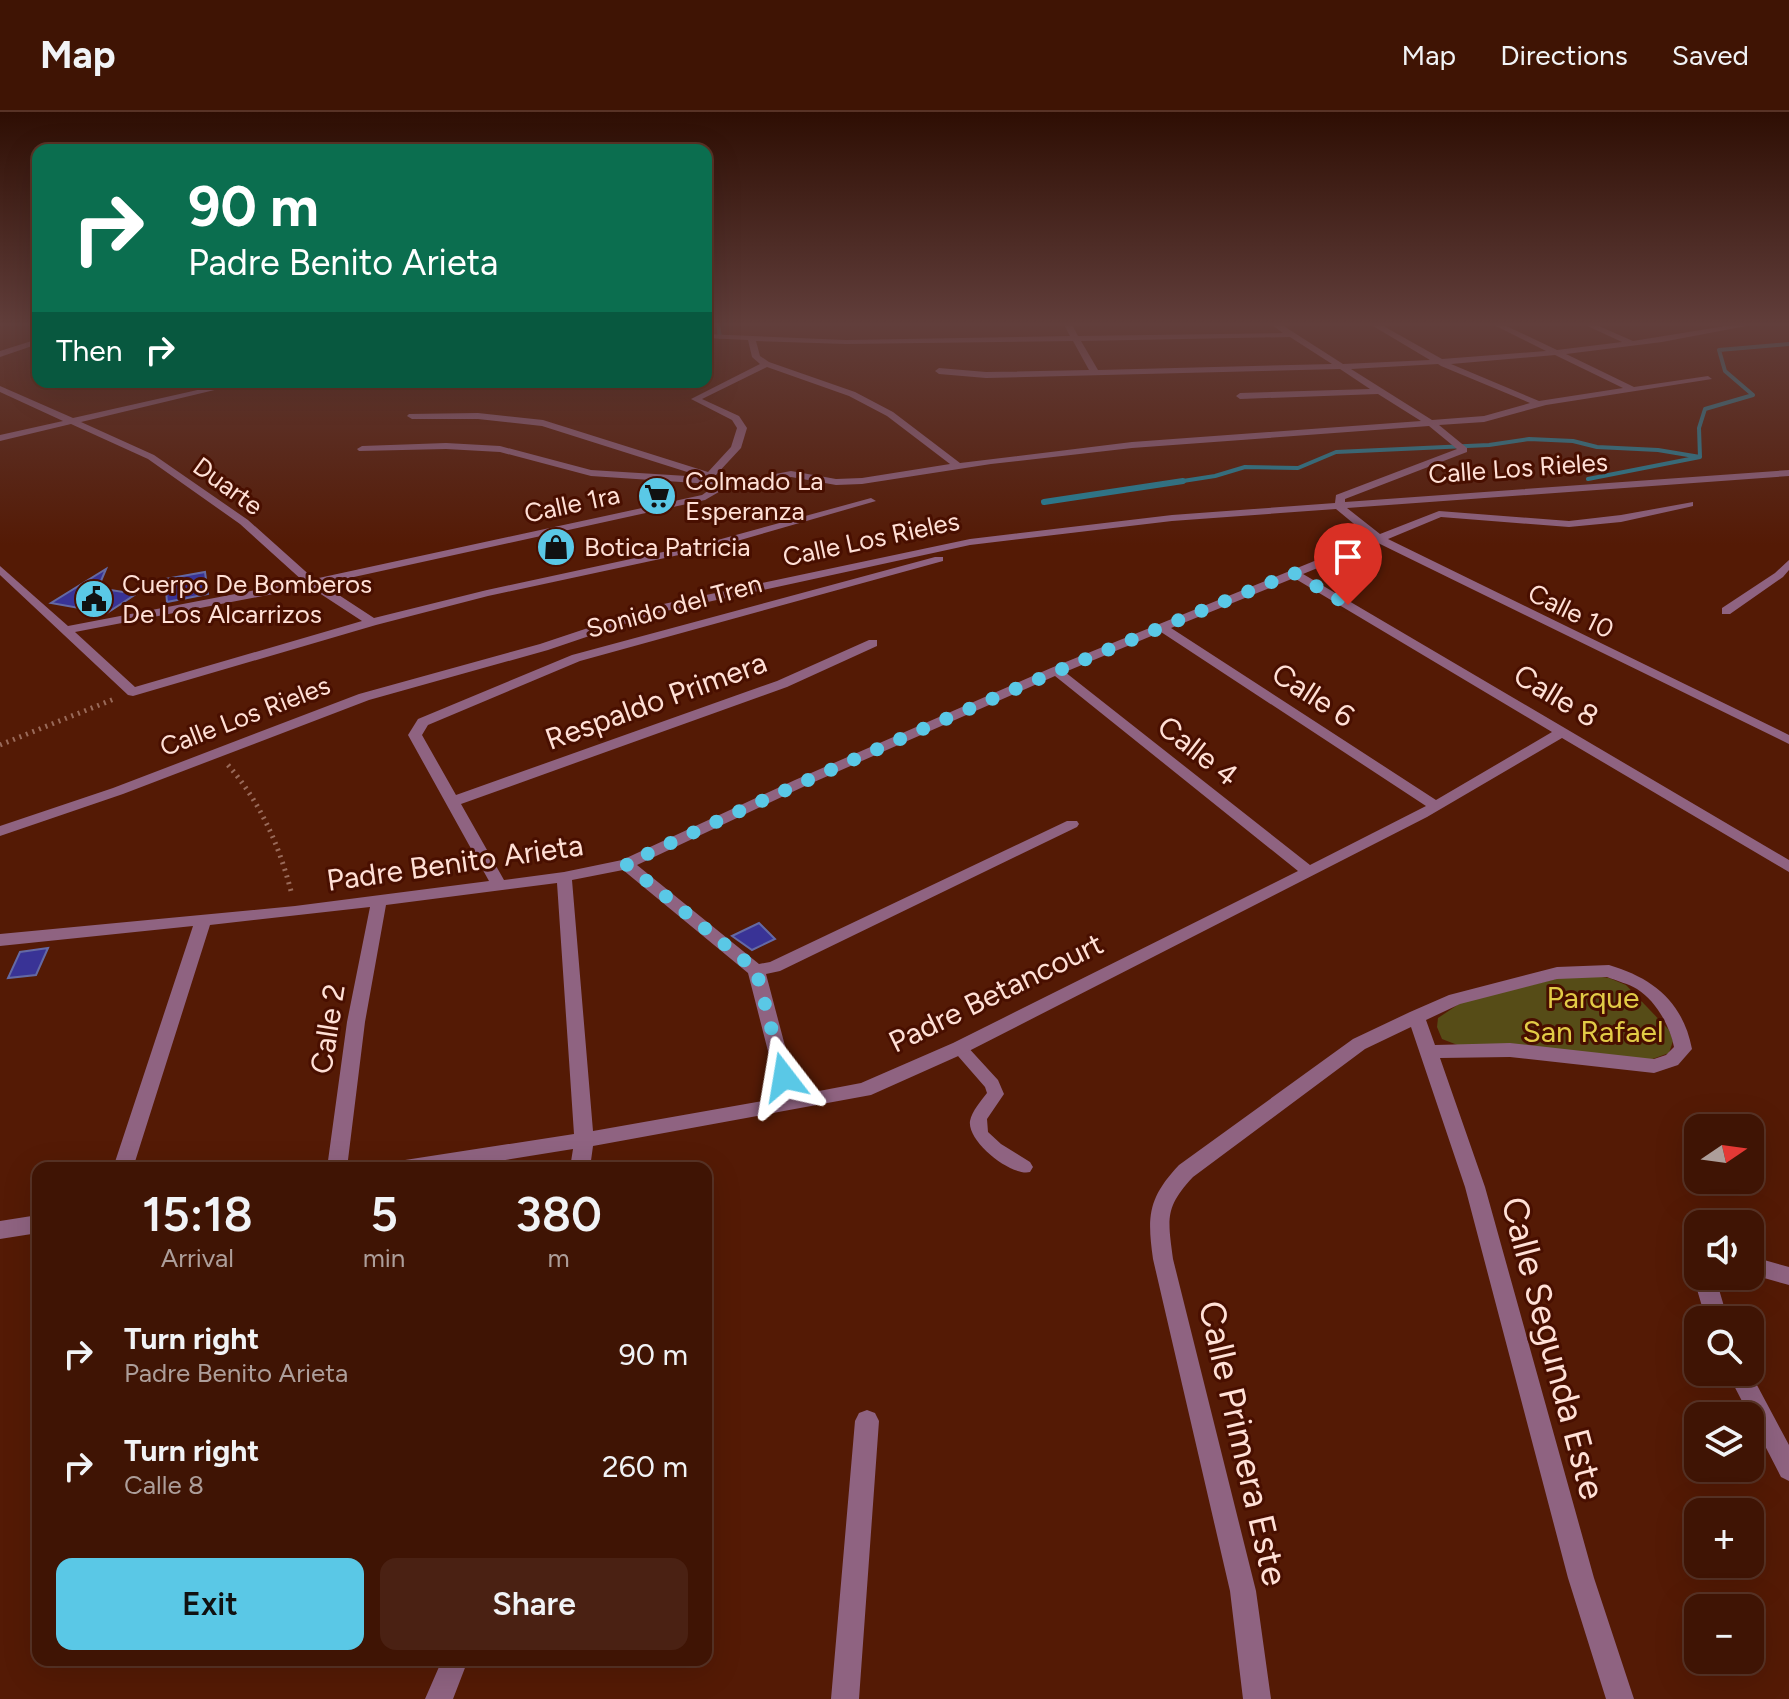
<!DOCTYPE html>
<html lang="en">
<head>
<meta charset="utf-8">
<style>
  :root { --surface:#3f1404; --page:#4a2113; --text:#f1f3f6; --muted:#ad9e9a; --line:#583326; --accent:#5ac8e6 }
  body { margin:0; font-family:Figtree,sans-serif; background:var(--page); color:var(--text); height:100vh; display:flex; flex-direction:column; font-size:30px; white-space:nowrap }
  * { box-sizing:border-box; margin:0 }
  p { font-size:26px; color:var(--muted) }
  .icon { flex:none; width:44px; height:44px; fill:none; stroke:currentColor; stroke-width:2; stroke-linecap:round; stroke-linejoin:round }
  .map { position:relative; flex:1; overflow:hidden }
  .panel { position:absolute; left:32px; top:1050px; width:680px; height:504px; display:flex; flex-direction:column; background:var(--surface); border-radius:16px; box-shadow:0 8px 32px #0002,0 0 0 2px var(--line) }
  .panel>* { flex:none }
  .top-card { position:absolute; left:32px; top:32px; width:680px; height:244px; border-radius:16px; box-shadow:0 8px 32px #0002,0 0 0 2px var(--line); background:#0b6e4f; color:#fff; overflow:hidden }
  .needle { width:52px; rotate:77deg }
  .controls { position:absolute; left:1684px; top:1002px; display:grid; gap:16px }
  .controls a { display:grid; place-items:center; width:80px; height:80px; border-radius:16px; background:var(--surface); box-shadow:0 8px 32px #0002,0 0 0 2px var(--line); font-size:40px }
  .pin { position:absolute; display:grid; place-items:center; width:68px; height:68px; color:#fff; margin:-82px -34px; border-radius:50% 50% 50% 0; rotate:-45deg; box-shadow:0 0 8px #0007 }
  .pin .icon { rotate:45deg }
  .me { position:absolute; width:88px; margin:-44px; rotate:346deg; stroke-linejoin:round; filter:drop-shadow(0 0 6px #0008) }
  .turn { display:flex; align-items:center; gap:28px; height:168px; padding:0 24px; font-size:36px }
  .turn .icon { width:104px; height:104px; stroke-width:2.5 }
  .turn b { display:block; font-size:56px; line-height:68px }
  .then { display:flex; align-items:center; height:76px; padding:0 24px; background:#0003; gap:16px; font-size:30px }
  .eta { display:flex; justify-content:space-evenly; align-items:center; height:136px; text-align:center }
  .eta b { font-size:48px; font-weight:600; line-height:56px }
  .cta { display:flex; gap:16px; margin-top:auto; padding:16px 24px }
  .cta a { flex:1; height:92px; border-radius:16px; background:var(--accent); color:#111; font-size:32px; font-weight:600; line-height:92px; text-align:center }
  .cta a+a { background:var(--page); color:var(--text) }
  ul { padding:0; list-style:none }
  li { display:flex; align-items:center; gap:24px; height:112px; padding:0 24px }
  li div { flex:1 }
  li b { display:block; font-size:30px }
  li em { font-style:normal }
  header { display:flex; align-items:center; gap:48px; box-sizing:border-box; height:112px; padding:0 40px; background:var(--surface); border-bottom:2px solid var(--line) }
  header strong { font-size:38px }
  nav { display:flex; gap:44px; margin-inline-start:auto; font-size:28px }
  .map>svg:first-child { display:block }
  .green { fill:#564c17 }
  .lines { fill:none; stroke-linecap:round; stroke-linejoin:round }
  .stream-far1 { stroke:#20849c; stroke-width:4 }
  .stream { stroke:#20849c; stroke-width:6 }
  .building { fill:#393396; stroke:#6469a4; stroke-width:2 }
  .path { stroke:#996a5a; stroke-width:5; stroke-dasharray:2 5; stroke-linecap:butt }
  .service { fill:#8f6381; fill-rule:evenodd }
  .minor { fill:#8f6381; fill-rule:evenodd }
  .route { stroke:#5ac8e6; stroke-width:14; stroke-dasharray:0 25.2 }
  .labels { text-anchor:middle; stroke-width:6; stroke-linejoin:round; paint-order:stroke }
  .far-street-label { font-size:26px; fill:#ffe0d6; stroke:#480f00 }
  .far-poi-label { font-size:26px; fill:#ffe0d6; stroke:#480f00; text-anchor:start }
  .street-label { font-size:30px; fill:#ffe0d6; stroke:#480f00 }
  .park-label { font-size:30px; fill:#e2cb46; stroke:#480f00 }
  .near-street-label { font-size:36px; fill:#ffe0d6; stroke:#480f00 }
</style>
</head>
<body>
<header>
<strong>Map</strong>
<nav><a>Map</a><a>Directions</a><a>Saved</a></nav>
</header>
<div class="map">
<svg width="1789" height="1587" viewBox="0 0 1789 1587">
  <rect width="100%" height="100%" fill="#541a05"/>
  <!-- green -->
  <path class="green" d="M1588,863L1609,866L1626,873L1669,918L1673,929L1669,941L1647,949L1460,934L1442,927L1437,915L1438,906L1462,890L1564,865Z"/>
  <g class="lines">
    <!-- stream-far1 -->
    <path class="stream-far1" d="M718,211L720,225
      M1588,367L1700,345L1699,316L1705,297L1753,283L1725,259L1719,238L1789,232
      M1170,371L1215,364L1245,355L1298,356L1336,340L1489,333L1529,327L1573,329L1597,335L1658,338L1700,345"/>
    <!-- stream -->
    <path class="stream" d="M1044,390L1183,369"/>
  </g>
  <!-- building -->
  <path class="building" d="M106,457L98,476L136,482L107,501L51,491Z
    M205,460L208,482L167,490L165,467Z
    M759,811L775,827L752,838L732,824Z
    M48,836L36,863L8,866L20,840Z"/>
  <g class="lines">
    <!-- path -->
    <path class="path" d="M0,633L114,587
      M228,653C261,691 280,735 292,783"/>
    <!-- service -->
    <path class="service" d="M959,930L965,932L998,968L1004,982L987,1007L988,1020L1001,1032L1030,1050L1033,1055L1030,1060C1012,1065 967,1030 970,1009C972,999 981,989 987,981L985,975L951,936L953,932Z"/>
    <!-- minor -->
    <path class="minor" d="M1063,211H1071L1078,224L1283,221L1269,211H1279L1343,252L1430,248L1368,211H1378L1442,247L1546,239L1490,211H1500L1557,238L1622,230L1581,211H1592L1633,229L1744,211H1762L1662,230L1566,242L1634,275L1708,264L1712,267L1546,293L1484,310L1439,313L1467,336V340L1345,387V390L1789,358V364L1347,396L1380,422L1439,399L1569,409L1621,403L1693,390V394L1689,395L1621,410L1569,415L1441,405L1388,427L1789,623V632L1378,431L1303,462L1789,748V760L1562,626L1427,705L965,941L871,983L593,1034L590,1056H570L573,1037L455,1056H395L398,1050L405,1048L574,1022L557,771L386,793L365,910L347,1056H327L347,910L370,795L210,813L133,1056H113L193,814L0,834V822L295,794L489,769L408,623L418,607L572,543L935,445H943V449L580,549L428,613L422,623L456,683L777,569L869,528H877V534L787,575L461,692L504,768L564,760L622,748L795,668L1051,556L1371,426L1336,397L1172,409L970,433L657,501L548,538L369,588L123,682L0,724V714L113,676L359,582L540,532L654,494L970,427L1172,403L1335,391L1336,383L1457,337L1429,314L1132,336L991,352L862,372L836,373L791,365L724,377L705,388L322,472L374,506L487,478L714,429L871,386L876,389L716,435L488,484L376,513L133,584L128,583L0,463V454L68,514L303,469L240,412L148,347L71,312L0,329V323L63,309L0,280V274L73,306L233,270H248L81,310L154,343L248,408L314,467L702,383L715,374L711,372L591,364L500,340L446,337L359,339L357,337L362,334L446,331L500,334L591,358L703,365L542,314L478,307H412L407,304L409,302L478,301L543,308L708,360L731,335L737,316L732,308L691,287L760,252L752,245L748,228L706,226V222L846,228L1070,224ZM1290,225L1332,252L1098,258L1081,229ZM756,229L846,232L1073,229L1089,258L986,260L939,256L935,259L939,262L986,266L1340,257L1370,277L1240,281L1236,284L1240,287L1378,282L1421,309L1132,330L960,351L893,300L855,280L769,250L760,244ZM1555,243L1623,276L1539,289L1451,252ZM1438,252L1441,254L1530,291L1484,304L1432,308L1351,257ZM767,255L849,284L887,304L950,352L862,366L836,367L791,359L722,372L715,364L741,336L747,316L739,304L702,287ZM1294,466L1552,620L1436,688L1171,516ZM310,475L362,509L135,575L75,520ZM1161,520L1426,694L1310,753L1065,560ZM1055,564L1298,759L953,931L861,971L798,983L766,862L780,859L1077,715L1079,712L1077,709H1067L770,850L759,852L637,753L805,674ZM623,758L748,861L780,986L593,1019L572,768Z
      M38,227V232L0,245V239Z
      M1789,448V458L1783,465L1730,502H1722V496L1775,461Z
      M1609,853C1653,866 1683,890 1692,937L1678,953L1654,961L1510,945L1440,946L1485,1075L1594,1466L1634,1587H1606L1568,1466L1465,1075L1411,915L1365,937L1193,1065C1164,1096 1168,1107 1173,1147L1256,1479L1271,1587H1243L1230,1479L1153,1147C1147,1104 1148,1086 1179,1053L1353,927L1410,900L1449,883L1557,855ZM1607,865C1617,869 1629,872 1637,877C1656,889 1670,914 1674,935L1666,943L1654,947L1510,931L1435,933L1426,908L1460,892L1557,867Z
      M38,1103V1121L0,1127V1109Z
      M1750,1144L1789,1155V1173L1750,1162Z
      M1698,1164H1720L1718,1174L1728,1208H1706L1696,1174Z
      M1727,1260H1750L1789,1333V1369L1781,1365Z
      M867,1298L875,1301L879,1309L859,1587H831L855,1309L859,1301Z
      M442,1548H468L453,1587H425Z"/>
  </g>
  <!-- sky -->
  <linearGradient id="sky" x2="0" y2="1"><stop stop-color="#2e0e03"/><stop offset="0.49" stop-color="#613e3b"/><stop offset="1" stop-color="#613e3b" stop-opacity="0"/></linearGradient>
  <rect width="1789" height="433" fill="url(#sky)"/>
  <g class="lines">
    <!-- route -->
    <path class="route" d="M784,965L756,858L626,752C846,648 1069,552 1294,461L1348,493"/>
  </g>
  <!-- icons -->
  <defs>
    <symbol id="supermarket-disc" viewBox="-11 -11 22 22"><circle r="9.5" fill="#5ac8e6" stroke="#480f00"/><path d="M-6-5.5h2.5l.6 2H6L4.5 2H-2.5L-4.4-4H-6ZM-1.5 3.2a1.3 1.3 0 1 0 .1 0ZM3 3.2a1.3 1.3 0 1 0 .1 0Z" fill="#111"/></symbol>
    <symbol id="shop-disc" viewBox="-11 -11 22 22"><circle r="9.5" fill="#5ac8e6" stroke="#480f00"/><path d="M-5-2.5h2.3a2.7 3.5 0 0 1 5.4 0H5L5.5 6h-11ZM-1.5-2.5h3a1.5 2.3 0 0 0-3 0Z" fill="#111"/></symbol>
    <symbol id="civic-disc" viewBox="-11 -11 22 22"><circle r="9.5" fill="#5ac8e6" stroke="#480f00"/><path d="M-.6-6.5H3V-4.5H.6V-3L4-1V1h2V6H-6V1h2V-1L-.6-3ZM-1.2 2.5V6h2.4V2.5Z" fill="#111"/></symbol>
  </defs>
  <g fill-rule="evenodd">
    <use href="#supermarket-disc" x="635" y="362" width="44" height="44"/>
    <use href="#shop-disc" x="534" y="413" width="44" height="44"/>
    <use href="#civic-disc" x="72" y="465" width="44" height="44"/>
  </g>
  <g class="labels">
    <!-- far-street labels -->
    <g class="far-street-label">
      <text transform="translate(1518 356) rotate(-4)" y="9">Calle Los Rieles</text>
      <text transform="translate(228 374) rotate(36)" y="9">Duarte</text>
      <text transform="translate(572 392) rotate(-12)" y="9">Calle 1ra</text>
      <text transform="translate(871 427) rotate(-12)" y="9">Calle Los Rieles</text>
      <text transform="translate(674 494) rotate(-15)" y="9">Sonido del Tren</text>
      <text transform="translate(1571 499) rotate(26)" y="9">Calle 10</text>
      <text transform="translate(245 604) rotate(-21)" y="9">Calle Los Rieles</text>
    </g>
    <!-- far-poi labels -->
    <g class="far-poi-label">
      <text x="685" y="378">Colmado La<tspan x="685" dy="30">Esperanza</tspan></text>
      <text x="584" y="444">Botica Patricia</text>
      <text x="122" y="481">Cuerpo De Bomberos<tspan x="122" dy="30">De Los Alcarrizos</tspan></text>
    </g>
    <!-- street labels -->
    <g class="street-label">
      <text transform="translate(1313 583) rotate(33)" y="10">Calle 6</text>
      <text transform="translate(1556 584) rotate(31)" y="10">Calle 8</text>
      <text transform="translate(656 589) rotate(-20)" y="10">Respaldo Primera</text>
      <text transform="translate(1198 639) rotate(38)" y="10">Calle 4</text>
      <text transform="translate(455 751) rotate(-8)" y="10">Padre Benito Arieta</text>
      <text transform="translate(996 881) rotate(-26)" y="10">Padre Betancourt</text>
      <text transform="translate(328 917) rotate(-81)" y="10">Calle 2</text>
    </g>
    <!-- park labels -->
    <g class="park-label">
      <text x="1593" y="896">Parque<tspan x="1593" dy="34">San Rafael</tspan></text>
    </g>
    <!-- near-street labels -->
    <g class="near-street-label">
      <text transform="translate(1554 1236) rotate(75)" y="13">Calle Segunda Este</text>
      <text transform="translate(1244 1331) rotate(77)" y="13">Calle Primera Este</text>
    </g>
  </g>
</svg>
<div class="controls">
<a><svg class="needle" viewBox="-14 -14 28 28"><path d="M0-13l5 13h-10z" fill="#e53935"/><path d="M0 13l5-13h-10z" fill="#ad9e9a"/></svg></a>
<a><svg class="icon" aria-label="sound" viewBox="0 0 24 24"><path d="M4 9h4l5-4v14l-5-4H4zM17 9q2 3 0 6"/></svg></a>
<a><svg class="icon" aria-label="search" viewBox="0 0 24 24"><circle cx="10" cy="10" r="6"/><path d="M15 15l6 6"/></svg></a>
<a><svg class="icon" aria-label="layers" viewBox="0 0 24 24"><path d="M12 4l9 5-9 5-9-5zM3 14l9 5 9-5"/></svg></a>
<a>+</a>
<a>−</a>
</div>
<div class="pin" style="left:1348px;top:493px;background:#d93025"><svg class="icon" aria-label="arrive" viewBox="0 0 24 24"><path d="M6 21V4h12l-3 4 3 4H6"/></svg></div>
<svg class="me" style="left:784px;top:965px" viewBox="-20 -20 40 40"><path d="M0-17L14 15 0 8-14 15z" fill="#5ac8e6" stroke="#fff" stroke-width="4"/></svg>
<div class="top-card">
<div class="turn"><svg class="icon" aria-label="right" viewBox="0 0 24 24"><path d="M7 20v-9h11M14 6l5 5-5 5"/></svg><div><b>90 m</b>Padre Benito Arieta</div></div>
<div class="then">Then<svg class="icon" aria-label="right" viewBox="0 0 24 24"><path d="M7 20v-9h11M14 6l5 5-5 5"/></svg></div>
</div>
<section class="panel">
<div class="eta">
<div><b>15:18</b><p>Arrival</p></div>
<div><b>5</b><p>min</p></div>
<div><b>380</b><p>m</p></div>
</div>
<ul>
<li><svg class="icon" aria-label="right" viewBox="0 0 24 24"><path d="M7 20v-9h11M14 6l5 5-5 5"/></svg><div><b>Turn right</b><p>Padre Benito Arieta</p></div><em>90 m</em></li>
<li><svg class="icon" aria-label="right" viewBox="0 0 24 24"><path d="M7 20v-9h11M14 6l5 5-5 5"/></svg><div><b>Turn right</b><p>Calle 8</p></div><em>260 m</em></li>
</ul>
<div class="cta"><a>Exit</a><a>Share</a></div>
</section>
</div>
</body>
</html>
